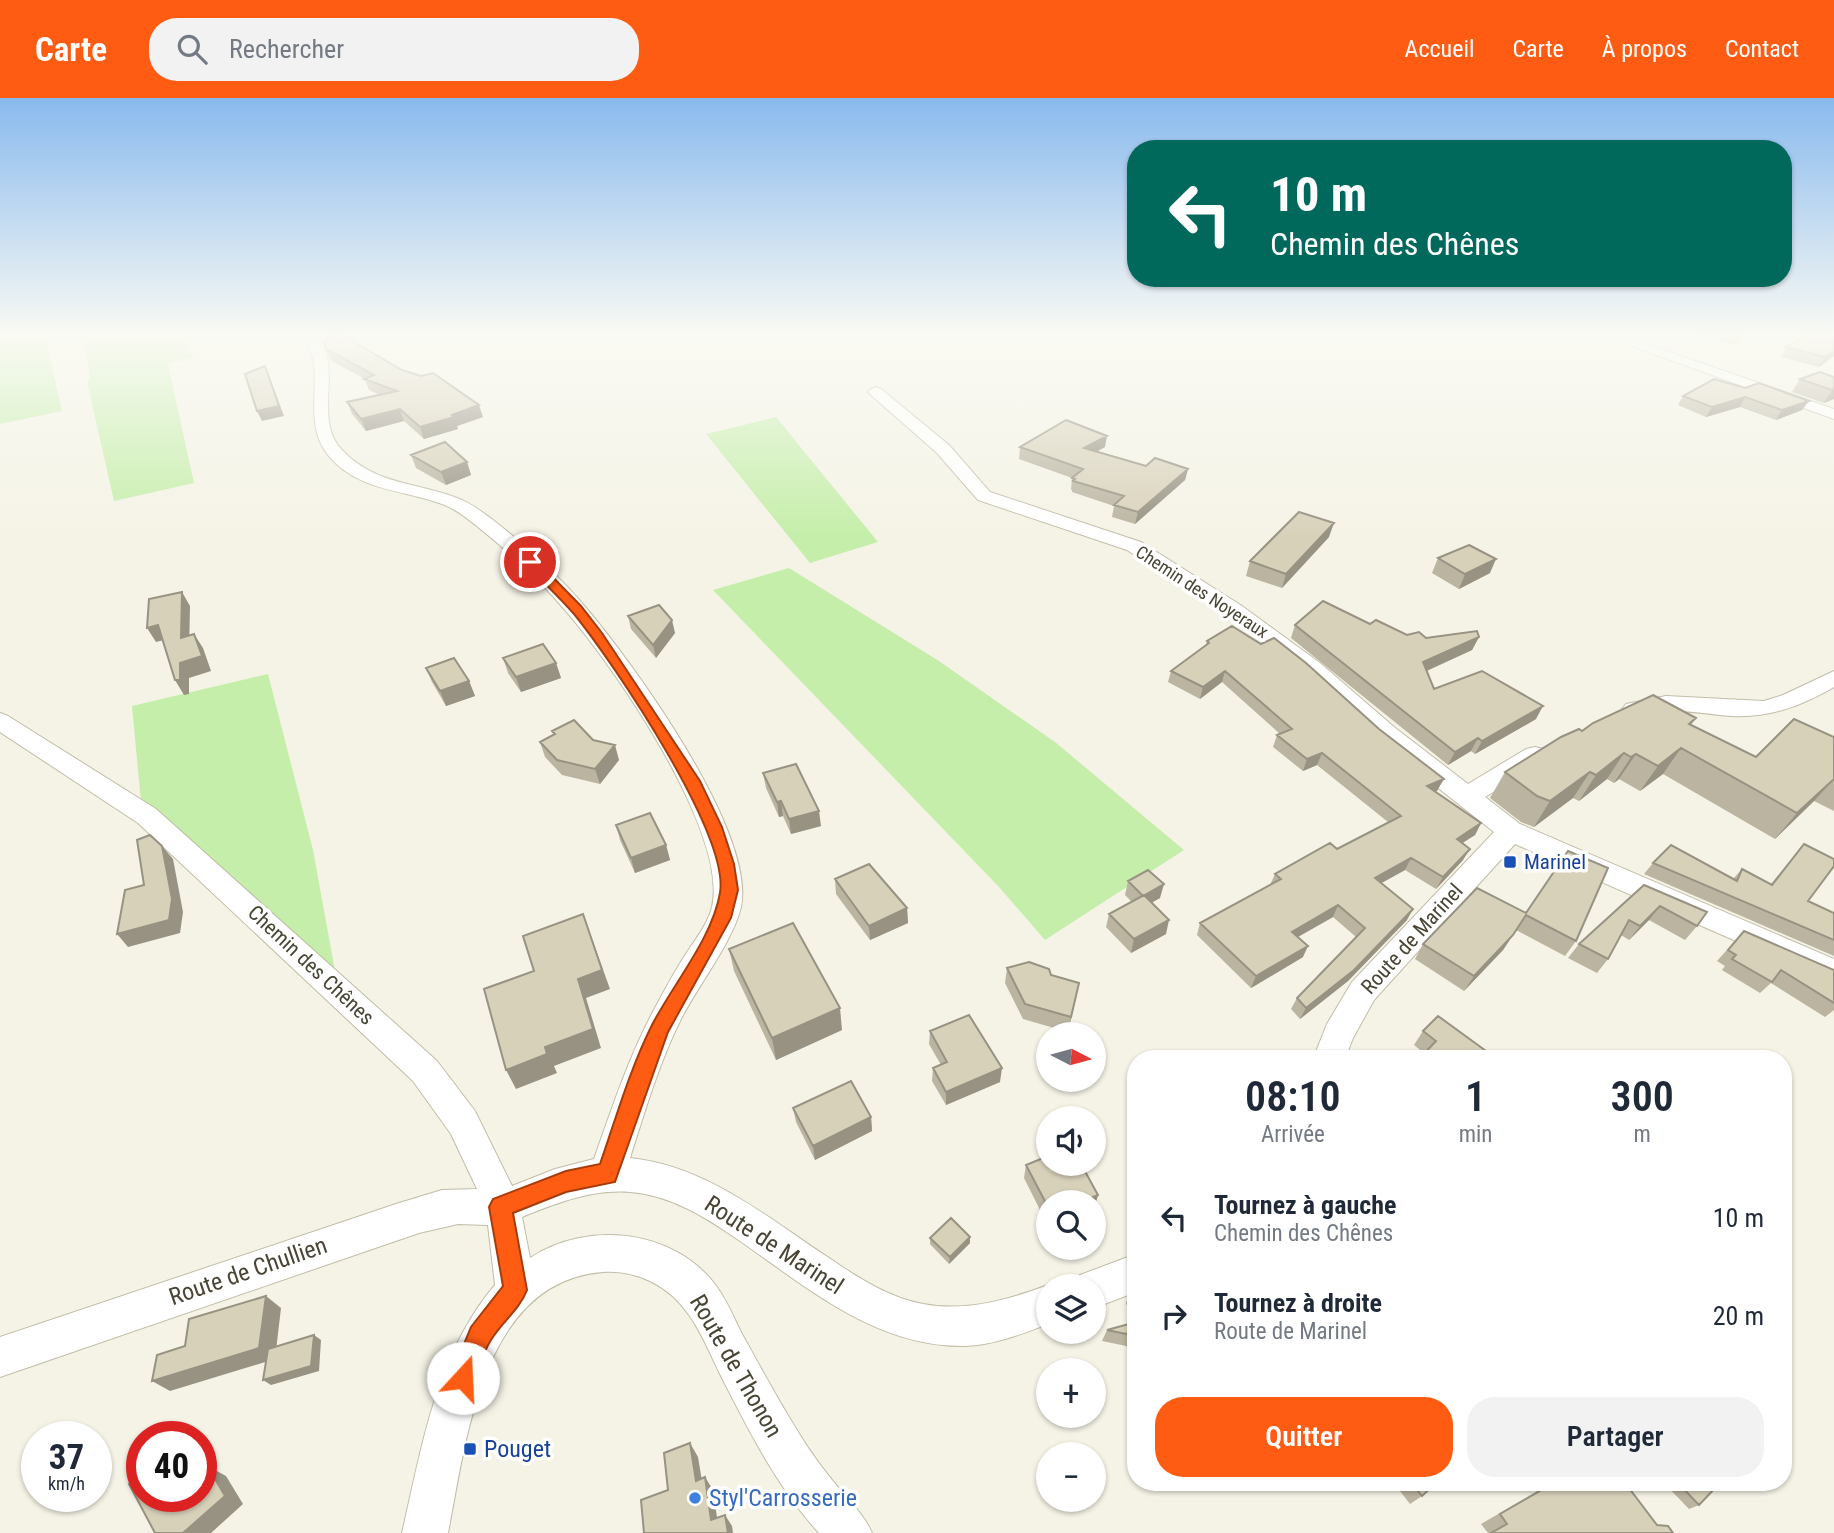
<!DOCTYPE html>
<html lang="fr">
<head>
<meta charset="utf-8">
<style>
  :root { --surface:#fff; --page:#f2f2f3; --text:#1f2937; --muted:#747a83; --accent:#ff5c13 }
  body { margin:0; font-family:"Roboto Condensed",sans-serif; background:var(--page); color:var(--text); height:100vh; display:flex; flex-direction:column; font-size:26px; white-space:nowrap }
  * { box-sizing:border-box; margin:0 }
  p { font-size:23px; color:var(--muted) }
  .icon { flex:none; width:38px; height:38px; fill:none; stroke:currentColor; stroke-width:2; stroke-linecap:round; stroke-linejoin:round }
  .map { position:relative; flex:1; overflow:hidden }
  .panel { position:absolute; left:1127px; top:952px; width:665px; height:441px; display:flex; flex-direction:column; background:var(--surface); border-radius:28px; box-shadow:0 2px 5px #0004 }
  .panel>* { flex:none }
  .top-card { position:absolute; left:1127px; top:42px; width:665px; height:147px; border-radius:28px; box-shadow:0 2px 5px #0004; background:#00695c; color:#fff; overflow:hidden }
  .needle { width:46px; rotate:96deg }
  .tools { position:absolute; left:1036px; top:924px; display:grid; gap:14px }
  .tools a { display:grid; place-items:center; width:70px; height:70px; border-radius:50%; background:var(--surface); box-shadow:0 2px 5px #0004; font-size:35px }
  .speed { position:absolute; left:21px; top:1323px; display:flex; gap:14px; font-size:35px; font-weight:700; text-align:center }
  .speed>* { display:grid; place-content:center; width:91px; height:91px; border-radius:50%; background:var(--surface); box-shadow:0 2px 5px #0004; line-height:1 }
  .speed small { font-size:18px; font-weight:400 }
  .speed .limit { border:10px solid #d22; background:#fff; color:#111 }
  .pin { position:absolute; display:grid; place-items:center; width:60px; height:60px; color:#fff; margin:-30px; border:4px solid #fff; border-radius:50%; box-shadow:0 2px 7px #0007 }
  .me { position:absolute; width:77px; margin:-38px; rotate:20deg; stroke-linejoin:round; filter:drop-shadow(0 0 5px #0008) }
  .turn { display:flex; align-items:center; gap:24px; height:147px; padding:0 28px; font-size:32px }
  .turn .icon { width:91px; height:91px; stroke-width:2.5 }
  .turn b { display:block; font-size:49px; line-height:60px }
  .eta { display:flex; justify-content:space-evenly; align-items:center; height:119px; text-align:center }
  .eta b { font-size:42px; font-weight:600; line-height:49px }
  .cta { display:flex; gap:14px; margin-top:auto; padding:14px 28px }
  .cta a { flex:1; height:80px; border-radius:28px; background:var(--accent); color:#fff; font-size:28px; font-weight:600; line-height:80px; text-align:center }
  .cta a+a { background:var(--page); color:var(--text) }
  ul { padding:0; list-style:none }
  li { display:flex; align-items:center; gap:21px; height:98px; padding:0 28px }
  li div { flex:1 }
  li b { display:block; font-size:26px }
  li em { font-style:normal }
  header { display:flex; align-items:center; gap:42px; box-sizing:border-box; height:98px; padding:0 35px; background:var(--accent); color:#fff }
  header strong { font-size:33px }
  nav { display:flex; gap:38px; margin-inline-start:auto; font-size:24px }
  .search { width:490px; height:63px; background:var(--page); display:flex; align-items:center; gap:18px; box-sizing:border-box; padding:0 24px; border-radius:28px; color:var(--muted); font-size:26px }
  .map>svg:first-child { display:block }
  .green { fill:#c5eeaa }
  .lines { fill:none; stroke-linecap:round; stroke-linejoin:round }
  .minor-casing { stroke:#c1bda7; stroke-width:2 }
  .minor { fill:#fff; fill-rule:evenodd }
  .wall { fill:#bab4a0 }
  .shaded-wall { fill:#979282 }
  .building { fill:#d8d1ba; stroke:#979282; stroke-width:2 }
  .route { fill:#ff5c13; stroke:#a63c0c; stroke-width:2 }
  .transit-dot { fill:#1a4fb4; stroke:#fff; stroke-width:2.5 }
  .shop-dot { fill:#3f7fe0; stroke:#fff; stroke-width:2.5 }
  .labels { text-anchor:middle; stroke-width:7; stroke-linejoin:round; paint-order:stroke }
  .far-street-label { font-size:18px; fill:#494434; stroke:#fff }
  .transit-label { font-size:21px; fill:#164399; stroke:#fff; text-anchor:start }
  .street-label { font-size:21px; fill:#494434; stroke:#fff }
  .near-street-label { font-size:24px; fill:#494434; stroke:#fff }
  .near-transit-label { font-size:24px; fill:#164399; stroke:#fff; text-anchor:start }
  .near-shop-label { font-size:24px; fill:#366cbe; stroke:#fff; text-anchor:start }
</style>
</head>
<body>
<header>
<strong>Carte</strong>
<div class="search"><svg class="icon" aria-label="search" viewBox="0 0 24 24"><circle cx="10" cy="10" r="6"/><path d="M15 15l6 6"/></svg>Rechercher</div>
<nav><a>Accueil</a><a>Carte</a><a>À propos</a><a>Contact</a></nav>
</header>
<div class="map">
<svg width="1834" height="1435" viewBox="0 0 1834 1435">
  <rect width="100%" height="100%" fill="#f5f3e6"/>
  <!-- green -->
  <path class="green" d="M0,237H45L62,313L0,326Z
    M80,237H184L194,259L168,266L194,385L114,403L87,284L90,281L86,251Z
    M776,319L878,444L810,465L706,336Z
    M789,470L939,563L1055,644L1184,752L1045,842L999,789L713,492Z
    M268,576L313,752L335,873L141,704L132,608Z"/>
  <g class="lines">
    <defs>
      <path id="minor" d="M303,237H317C344,270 312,321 342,352C375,387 416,384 457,400C471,405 482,414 493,422C525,447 555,474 582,505C631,562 756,733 741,809C733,843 698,888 681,921C659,965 645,1013 630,1060C708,1068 769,1121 832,1162C860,1181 890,1200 923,1206C966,1214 1008,1202 1048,1187L1050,1188L1048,1226C1022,1236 994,1247 966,1248C878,1250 809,1191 740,1143C707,1120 671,1097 630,1094C592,1091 557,1105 522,1119L530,1160C588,1122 675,1131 717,1189C727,1203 734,1220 742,1236C761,1270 779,1304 800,1337C812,1357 826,1375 841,1393C853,1407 864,1417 872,1435H819C777,1389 749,1333 721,1278C711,1258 702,1235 689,1217C669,1188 638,1172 603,1174C482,1183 466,1343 448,1435H402C422,1349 436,1256 495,1187L488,1127L458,1126L419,1135L0,1279V1239L396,1106L442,1092L477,1091L451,1036L413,983L138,725L0,634V615L8,618L156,711L437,963L475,1013L512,1088L555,1071L594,1061C612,1010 629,958 655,910C664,893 673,876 684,859C694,843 707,828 712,809C729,735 614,568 565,512C539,481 509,454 478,429C468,421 458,413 447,408C406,391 359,395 328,357C299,321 329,273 303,237Z
        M1601,237H1620L1834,311V321Z
        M876,289L881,291L949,347L990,394L1141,444L1242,508L1320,565L1394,629L1468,686L1526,651L1535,649L1544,651L1547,657L1544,663L1485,699L1520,726L1834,861V886L1515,746L1374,902L1353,940L1345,961H1313L1327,926L1352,884L1494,734L1376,641L1304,575L1228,516L1127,452L978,402L937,355L871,297L868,294L871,291Z
        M1834,573V589C1801,608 1770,620 1732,618C1711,617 1690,612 1668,613C1654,613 1639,620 1626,616L1622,611L1626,606L1666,598L1764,603L1783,597Z
        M1136,1156V1194L1094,1210V1188H1076L1080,1177Z"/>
    </defs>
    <!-- minor casing -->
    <use href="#minor" class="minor-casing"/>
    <!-- minor -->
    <use href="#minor" class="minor"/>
  </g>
  <!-- wall -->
  <path class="wall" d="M1698,237H1743L1738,247Z
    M1834,239V258L1819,269L1781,259L1786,249Z
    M326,251L483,319L457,328L458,331L424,341L404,323L366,333L352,316L347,304L380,297L369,292L365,281L330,262Z
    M1834,279V301L1824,305L1792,294L1800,281Z
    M1745,290L1802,312L1776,322L1740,309L1706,319L1678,307L1683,298Z
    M1020,349H1105L1097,353L1146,368L1188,371L1185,382L1135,426L1112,419L1114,408L1072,394V392H1071L1072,380L1019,361Z
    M411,357L467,364L471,377L446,387L416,370Z
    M1329,439L1282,490L1246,478L1250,463Z
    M1438,460L1490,475L1459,491L1432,475Z
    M628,518L675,535L656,560L631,531Z
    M1370,526L1407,537L1426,540L1479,539L1472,552L1427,573L1434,591L1536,621L1475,656L1471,653L1448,667L1291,540L1295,527Z
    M1207,543L1437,693L1435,694L1481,725L1475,737L1462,745L1463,762L1436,791L1405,772L1381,785L1407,822L1348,883L1300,921L1291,911L1297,900L1356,839L1333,819L1298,839L1303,859L1251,890L1197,837L1200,825L1270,787L1275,776L1337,751L1388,724L1317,667L1303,673L1273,649L1277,637L1280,636L1222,584L1200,601L1168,584L1171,573L1206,547Z
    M503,560L556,565L561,580L521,594L508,575Z
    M426,570L469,583L475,598L446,608L432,584Z
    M1696,620L1691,627L1756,659L1834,639V713L1814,703L1775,741L1663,676L1640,693L1619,681L1614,685L1607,681L1579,703L1573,700L1534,729L1521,724L1490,700L1505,674L1582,633Z
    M552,633L593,642L619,662L600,686L562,677L545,659L540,644L554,637Z
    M763,675L821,728L791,736L783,718L779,719L766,690Z
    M616,727L666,747L670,762L635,775L620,742Z
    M1804,746L1808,803L1834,815V858L1644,776L1653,765L1733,781L1742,771L1771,786Z
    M835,781L907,810L908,825L870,842L836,796Z
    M1128,783L1160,800L1151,805L1166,836L1131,855L1106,829L1109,816L1132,804L1125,797Z
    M1644,787L1697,828L1685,842L1649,822L1629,842L1621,837L1608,861L1597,875L1568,860L1579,846Z
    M1477,790L1576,843L1565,858L1516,832L1503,852L1464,893L1415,861L1423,846Z
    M1744,833L1834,872V912L1825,919L1771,885L1760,895L1722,872L1725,868L1717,863Z
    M729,851L842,932L776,962L734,873Z
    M1007,870L1051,877L1076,900L1068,934L1023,921L1005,885Z
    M930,933L1000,984L946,1007L932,983L933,970L941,967L929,946Z
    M1423,933L1497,961L1424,955L1414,947Z
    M793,1010L871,1019L872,1033L815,1062L796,1024Z
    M1026,1067L1098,1097L1094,1111V1104H1048V1128L1024,1080Z
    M970,1139V1145L949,1166L930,1146V1140Z
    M1136,1192V1250L1102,1243L1107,1232L1133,1225L1126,1205L1130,1194Z
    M1393,1384H1437L1422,1398L1410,1406Z
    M1538,1384H1626L1629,1390L1657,1427L1673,1435H1488L1481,1426L1543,1390Z
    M1663,1384H1715L1699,1407L1689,1411Z"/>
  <!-- shaded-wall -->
  <path class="shaded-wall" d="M1834,253V258L1819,269L1825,259Z
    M265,268L284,318L262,323L257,313Z
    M1834,291V301L1824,305L1832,292Z
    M1745,299L1740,309L1706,319L1712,309Z
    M1809,303L1802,312L1776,322L1782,312Z
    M479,307L483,319L457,328L458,331L424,341L420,329Z
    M400,311L404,323L366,333L361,321Z
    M1107,338L1105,349L1083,361L1084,350Z
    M467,364L471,377L446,387L441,374Z
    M1188,371L1185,382L1135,426L1138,414Z
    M1334,425L1329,439L1282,490L1286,476Z
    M1496,461L1490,475L1459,491L1465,476Z
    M182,494L190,508L189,554L181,540Z
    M672,522L675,535L656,560L653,547Z
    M158,527L168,541L156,544L147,530Z
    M194,536L203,550L211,573L189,580V596L184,597L175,582L180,565Z
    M1479,539L1472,552L1417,577L1423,564Z
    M556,565L561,580L521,594L516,579Z
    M1225,573L1222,584L1200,601L1203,589Z
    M469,583L475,598L446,608L440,593Z
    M1543,608L1536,621L1475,656L1482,643Z
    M1478,640L1471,653L1448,667L1455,654Z
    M615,647L619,662L600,686L595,671Z
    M1681,650L1663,676L1640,693L1658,668Z
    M1322,655L1317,667L1303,673L1307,661Z
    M1624,655L1607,681L1579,703L1596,677Z
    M1636,656L1619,681L1614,685L1631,659Z
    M1590,674L1573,700L1534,729L1550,703Z
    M1444,681L1437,693L1421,700L1427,688Z
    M1834,681L1814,703L1775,741L1797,715Z
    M781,703L783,718L779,719L777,704Z
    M819,713L821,728L791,736L789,721Z
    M1481,725L1475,737L1450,753L1457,741Z
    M666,747L670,762L635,775L631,760Z
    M162,748L173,761L183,814L180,835L128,849L117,836L169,822Z
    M1470,751L1463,762L1436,791L1443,779Z
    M1411,760L1405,772L1369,792L1375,780Z
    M1164,786L1160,800L1140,811L1143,798Z
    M1338,807L1333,819L1287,845L1292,834Z
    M1660,808L1649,822L1629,842L1640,828Z
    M907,810L908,825L870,842L869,828Z
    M1413,811L1407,822L1348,883L1300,921L1306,910Z
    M583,816L610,891L586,900L601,950L554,968L557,975L516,991L506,972L545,949L578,881Z
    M1169,822L1166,836L1131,855L1134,841Z
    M1513,837L1503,852L1464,893L1474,878Z
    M1308,848L1303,859L1251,890L1256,878Z
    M1079,885L1076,900L1068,934L1071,919Z
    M840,910L842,932L776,962L772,940Z
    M1002,970L1000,984L946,1007V994Z
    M871,1019L872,1033L815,1062L813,1048Z
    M1098,1097L1094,1111V1104H1082Z
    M970,1139V1145L949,1166L950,1159Z
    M266,1198L281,1210L275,1261L170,1293L152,1283Z
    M314,1237L321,1242L319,1273L271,1287L263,1282Z
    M690,1345L698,1359L704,1395L696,1383Z
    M201,1352L213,1371L226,1378L243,1406L211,1435H183L201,1374Z
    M705,1379L713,1392L719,1433L711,1422Z
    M725,1417L732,1428L733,1435H728Z"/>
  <!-- building -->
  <path class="building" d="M338,237H342L402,272L421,278L433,275L479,307L452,317L454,319L420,329L400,311L361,321L347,304L397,293L364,281L374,277L326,251L324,243Z
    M1730,237H1743L1742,240Z
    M1807,237H1832L1834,239V253L1825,259L1786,249Z
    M265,268L279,308L257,313L245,276Z
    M1820,274L1834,279V291L1832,292L1800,281Z
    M1714,281L1745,290L1759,285L1809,303L1782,312L1745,299L1712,309L1683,298Z
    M1066,322L1107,338L1084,350L1146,368L1155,360L1188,371L1138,414L1114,407L1124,398L1073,383L1075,381L1072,380L1083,371L1020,349Z
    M445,344L467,364L441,374L411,357Z
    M1299,414L1334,425L1286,476L1250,463Z
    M1469,447L1496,461L1465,476L1438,460Z
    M182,494L181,540L194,536L202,558L180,565V582H175L158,527L147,530L149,501Z
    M1323,503L1370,526L1376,522L1407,537L1419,534L1426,540L1477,533L1479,539L1423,564L1434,591L1482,573L1543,608L1482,643L1478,640L1455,654L1295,527Z
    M659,507L672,522L653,547L628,518Z
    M1232,528L1261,546L1274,540L1306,565L1379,631L1444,681L1427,688L1481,725L1457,741L1470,751L1443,779L1411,760L1375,780L1413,811L1354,872L1306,910L1297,900L1365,830L1338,807L1292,834L1308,848L1256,878L1200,825L1281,781L1275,776L1330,745L1337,751L1401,718L1322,655L1307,661L1277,637L1292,631L1225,573L1203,589L1171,573L1209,545L1207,543Z
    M543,546L556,565L516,579L503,560Z
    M454,560L469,583L440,593L426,570Z
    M1653,597L1696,620L1689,626L1756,659L1794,621L1834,639V681L1797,715L1681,650L1658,668L1636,656L1631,659L1624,655L1596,677L1590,674L1550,703L1537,698L1505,674L1561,639L1579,631L1582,633L1593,625Z
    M574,622L593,642L615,647L595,671L557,662L540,644L555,636L552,633Z
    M796,666L819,713L789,721L781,703L777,704L763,675Z
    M650,715L666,747L631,760L616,727Z
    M150,737L162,748L172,801L169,822L117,836L125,792L144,787L137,742Z
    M1804,746L1834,761V768L1808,803L1834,815V842L1653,765L1671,747L1737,783L1742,771L1772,787Z
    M1568,753L1608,770L1576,843L1526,817L1513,837L1474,878L1423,846L1477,790L1526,815Z
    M869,766L907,810L869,828L835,781Z
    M1148,772L1164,786L1143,798L1128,783Z
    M1644,787L1707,814L1697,828L1660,808L1640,828L1629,822L1608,861L1579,846Z
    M1144,797L1169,822L1134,841L1109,816Z
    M583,816L602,872L578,881L593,931L545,949L547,956L506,972L484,891L534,873L523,838Z
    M793,825L840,910L772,940L729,851Z
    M1744,833L1834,872V905L1781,872L1772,884L1732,861L1736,857L1728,852Z
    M1029,864L1049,871L1051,877L1079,885L1071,919L1025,906L1007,870Z
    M969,917L1002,970L946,994L933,970L947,964L930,933Z
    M1438,918L1497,961H1419L1436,943L1423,933Z
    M851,983L871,1019L813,1048L793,1010Z
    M1048,1058V1066H1081L1098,1097L1082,1104H1048V1109L1026,1067Z
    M951,1120L970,1139L950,1159L930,1140Z
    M1136,1192V1208L1130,1194Z
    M266,1198L259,1250L152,1283L157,1257L185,1248L189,1221Z
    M1136,1224V1238L1107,1232Z
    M314,1237L311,1268L263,1282L268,1251Z
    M690,1345L696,1383L705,1379L711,1422L725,1417L728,1435H644L641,1402L668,1392L664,1355Z
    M208,1369L225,1398L183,1435H155L129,1386L142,1376V1398H201V1374Z
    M1411,1384H1437L1422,1398Z
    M1555,1384H1626L1629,1390L1657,1427L1668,1428L1673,1435H1491L1507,1426L1500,1416Z
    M1677,1384H1715L1718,1387L1699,1407Z"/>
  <!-- sky -->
  <linearGradient id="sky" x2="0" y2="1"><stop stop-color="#89baee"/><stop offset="0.54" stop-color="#fafaf4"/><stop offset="1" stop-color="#fafaf4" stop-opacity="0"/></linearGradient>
  <rect width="1834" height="438" fill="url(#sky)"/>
  <!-- route -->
  <path class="route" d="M526,461H535L581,508L602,535L700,683L722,729L734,766L738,792L731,820L668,934L615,1084L566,1094L513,1115L527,1192C520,1211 501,1225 491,1242C482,1256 478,1274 472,1289L463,1293L454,1289L450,1280L471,1229L503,1188L489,1109L493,1101L566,1073L600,1066C616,1020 630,971 652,927C673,886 712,841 720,795C730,737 613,564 574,516C559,499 542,483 526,466Z"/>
  <!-- markers -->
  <g class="transit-dot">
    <rect x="1503" y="757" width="14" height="14" rx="3.5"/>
    <rect x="463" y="1344" width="14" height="14" rx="3.5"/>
  </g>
  <circle class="shop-dot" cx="695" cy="1400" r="7"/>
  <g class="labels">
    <!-- far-street labels -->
    <g class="far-street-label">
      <text transform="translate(1202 494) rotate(33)" y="6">Chemin des Noyeraux</text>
    </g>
    <!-- transit labels -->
    <g class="transit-label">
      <text x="1524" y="771">Marinel</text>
    </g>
    <!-- street labels -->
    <g class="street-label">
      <text transform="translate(1412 841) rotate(-48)" y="7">Route de Marinel</text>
      <text transform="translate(311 867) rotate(43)" y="7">Chemin des Chênes</text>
    </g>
    <!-- near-street labels -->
    <g class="near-street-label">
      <text transform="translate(774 1147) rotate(33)" y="8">Route de Marinel</text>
      <text transform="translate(248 1173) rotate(-19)" y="8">Route de Chullien</text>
      <text transform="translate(736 1268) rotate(60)" y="8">Route de Thonon</text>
    </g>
    <!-- near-transit labels -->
    <g class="near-transit-label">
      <text x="484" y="1359">Pouget</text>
    </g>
    <!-- near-shop labels -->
    <g class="near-shop-label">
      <text x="709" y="1408">Styl'Carrosserie</text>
    </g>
  </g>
</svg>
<div class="tools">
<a><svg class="needle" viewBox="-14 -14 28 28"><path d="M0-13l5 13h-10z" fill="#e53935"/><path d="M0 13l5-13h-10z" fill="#747a83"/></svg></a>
<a><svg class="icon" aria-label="sound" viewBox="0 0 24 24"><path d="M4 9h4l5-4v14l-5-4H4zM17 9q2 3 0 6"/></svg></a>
<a><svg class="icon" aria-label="search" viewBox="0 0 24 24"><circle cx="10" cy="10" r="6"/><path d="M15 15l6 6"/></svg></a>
<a><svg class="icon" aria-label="layers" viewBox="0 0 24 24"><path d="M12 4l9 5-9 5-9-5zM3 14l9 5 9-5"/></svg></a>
<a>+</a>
<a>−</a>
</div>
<div class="speed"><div>37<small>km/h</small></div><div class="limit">40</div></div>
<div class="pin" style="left:530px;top:464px;background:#d93025"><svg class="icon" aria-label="arrive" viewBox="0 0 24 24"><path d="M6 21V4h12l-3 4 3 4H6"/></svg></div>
<svg class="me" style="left:463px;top:1280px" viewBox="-20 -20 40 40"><circle r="19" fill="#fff"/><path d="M0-13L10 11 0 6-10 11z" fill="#ff5c13"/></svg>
<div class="top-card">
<div class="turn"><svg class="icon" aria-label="left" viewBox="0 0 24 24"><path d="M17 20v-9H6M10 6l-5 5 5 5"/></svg><div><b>10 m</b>Chemin des Chênes</div></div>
</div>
<section class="panel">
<div class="eta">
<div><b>08:10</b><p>Arrivée</p></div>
<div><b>1</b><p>min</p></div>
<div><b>300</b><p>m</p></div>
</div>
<ul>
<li><svg class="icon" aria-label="left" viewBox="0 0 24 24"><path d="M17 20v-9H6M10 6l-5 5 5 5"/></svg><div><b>Tournez à gauche</b><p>Chemin des Chênes</p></div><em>10 m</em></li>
<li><svg class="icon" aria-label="right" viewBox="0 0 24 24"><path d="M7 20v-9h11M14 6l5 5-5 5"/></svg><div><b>Tournez à droite</b><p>Route de Marinel</p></div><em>20 m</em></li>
</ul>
<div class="cta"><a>Quitter</a><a>Partager</a></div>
</section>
</div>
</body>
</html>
